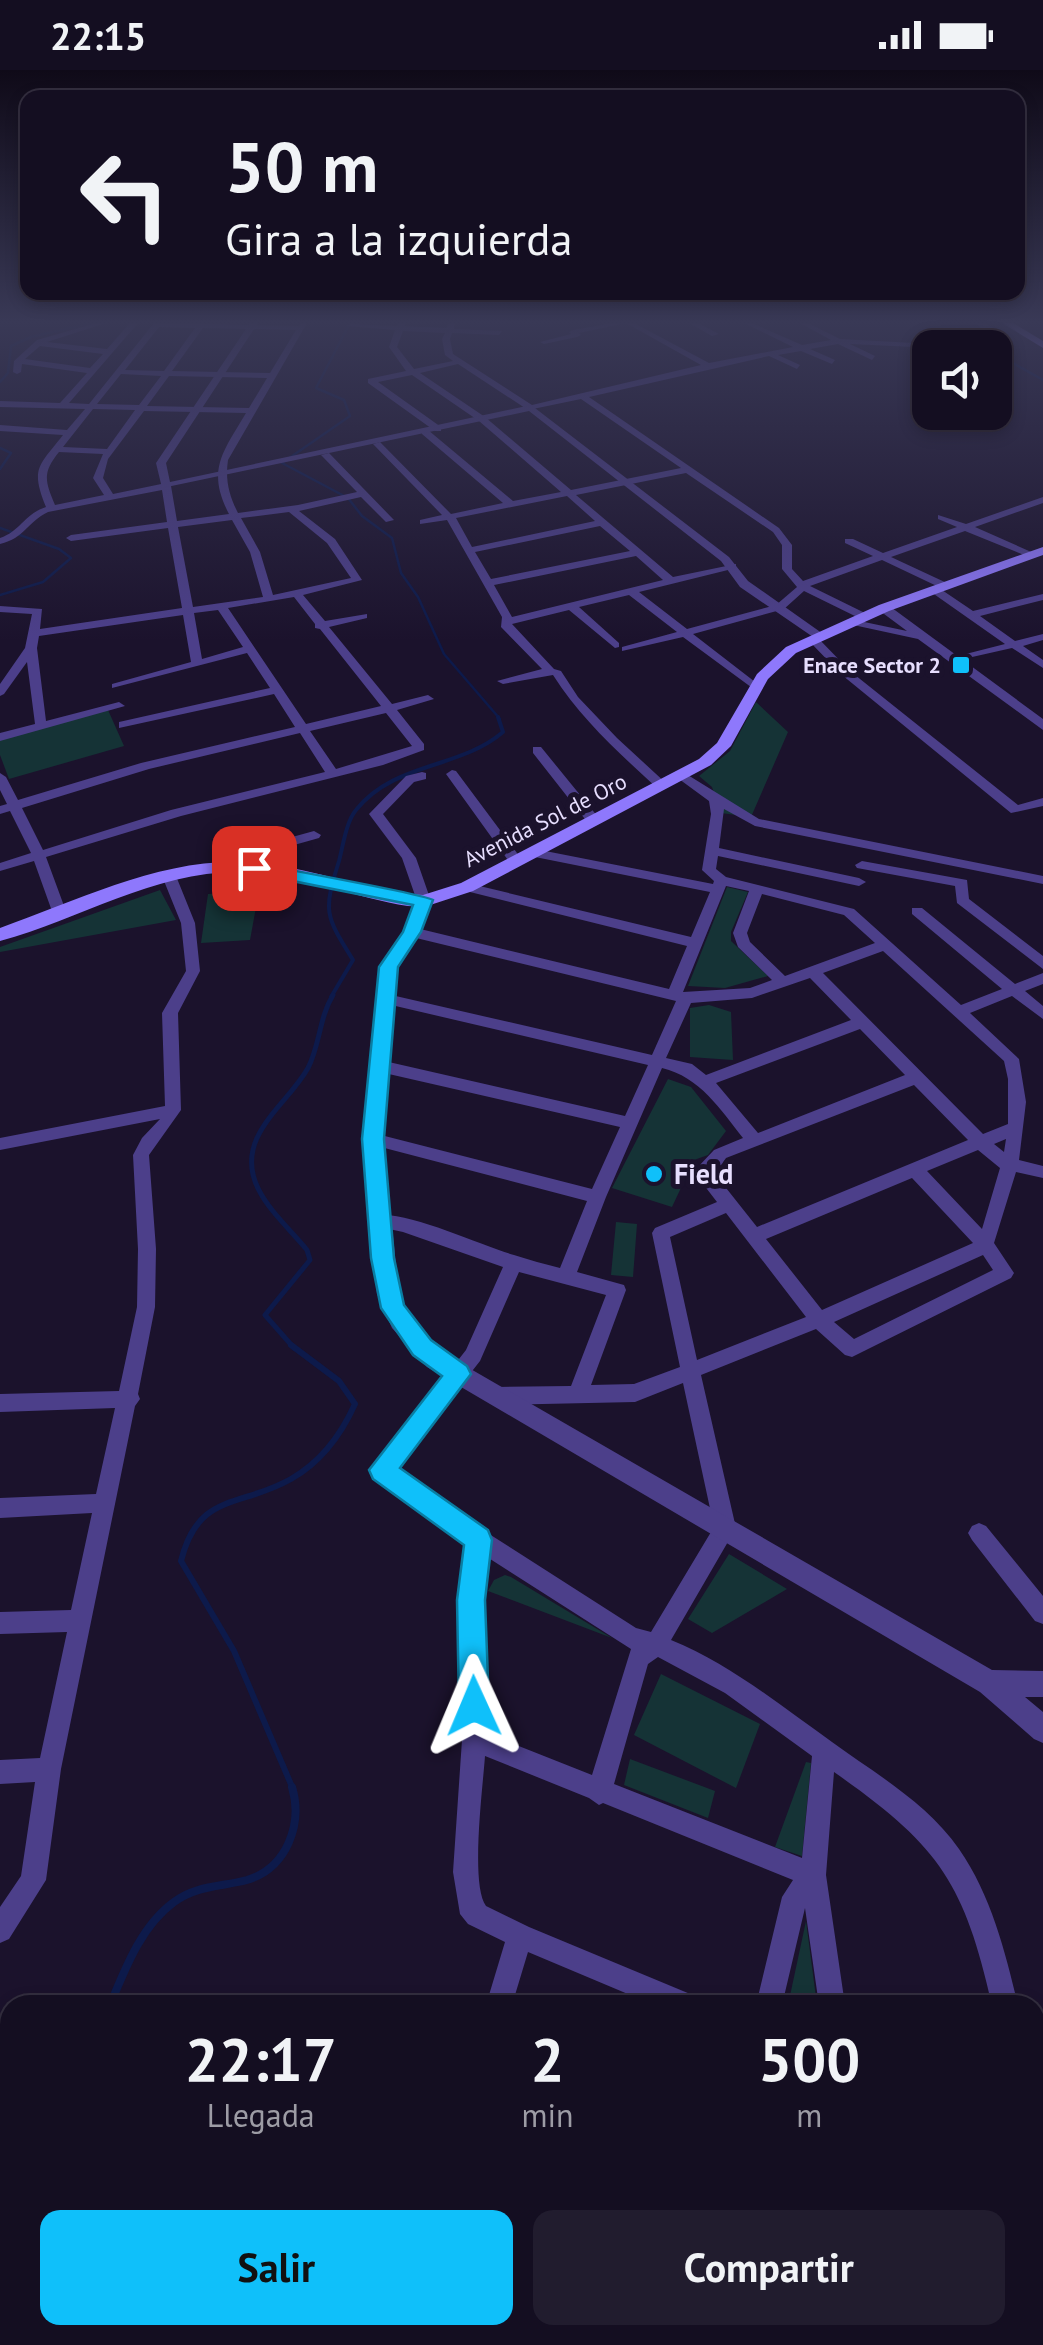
<!DOCTYPE html>
<html lang="es">
<head>
<meta charset="utf-8">
<style>
  :root { --surface:#140e21; --page:#211c2e; --text:#f1f3f6; --muted:#9d9ca5; --line:#332e3f; --accent:#0fc0fa }
  body { margin:0; font-family:"PT Sans",sans-serif; background:var(--page); color:var(--text); height:100vh; display:flex; flex-direction:column; font-size:38px; white-space:nowrap }
  * { box-sizing:border-box; margin:0 }
  p { font-size:32px; color:var(--muted) }
  .icon { flex:none; width:55px; height:55px; fill:none; stroke:currentColor; stroke-width:2; stroke-linecap:round; stroke-linejoin:round }
  .map { position:relative; flex:1; overflow:hidden }
  .panel { position:absolute; left:0px; top:1925px; width:1045px; height:350px; display:flex; flex-direction:column; background:var(--surface); border-radius:30px 30px 0 0; box-shadow:0 5px 15px #0003,0 0 0 2px var(--line) }
  .panel>* { flex:none }
  .guide { position:absolute; left:20px; top:20px; width:1005px; height:210px; border-radius:20px; box-shadow:0 5px 15px #0003,0 0 0 2px var(--line); background:#140e21; color:var(--text); overflow:hidden }
  .controls { position:absolute; left:912px; top:260px; display:grid; gap:20px }
  .controls a { display:grid; place-items:center; width:100px; height:100px; border-radius:20px; background:var(--surface); box-shadow:0 5px 15px #0003,0 0 0 2px var(--line); font-size:50px }
  .pin { position:absolute; display:grid; place-items:center; width:85px; height:85px; color:#fff; margin:-42px; border-radius:20px; box-shadow:0 5px 15px #0006 }
  .me { position:absolute; width:110px; margin:-55px; rotate:359deg; stroke-linejoin:round; filter:drop-shadow(0 0 8px #0008) }
  .turn { display:flex; align-items:center; gap:35px; height:210px; padding:0 40px; font-size:45px }
  .turn .icon { width:130px; height:130px; stroke-width:2.5 }
  .turn b { display:block; font-size:70px; line-height:85px }
  .eta { display:flex; justify-content:space-evenly; align-items:center; height:170px; text-align:center }
  .eta b { font-size:60px; font-weight:600; line-height:70px }
  .primary-button { display:flex; gap:20px; margin-top:auto; padding:20px 40px }
  .primary-button a { flex:1; height:115px; border-radius:20px; background:var(--accent); color:#111; font-size:40px; font-weight:600; line-height:115px; text-align:center }
  .primary-button a+a { background:var(--page); color:var(--text) }
  .status { display:flex; justify-content:space-between; align-items:center; height:70px; padding:0 50px; background:var(--surface); direction:ltr }
  .status svg { height:28px; fill:currentColor }
  .map>svg:first-child { display:block }
  .green { fill:#153336 }
  .lines { fill:none; stroke-linecap:round; stroke-linejoin:round }
  .stream-far4 { stroke:#0d1a4b; stroke-width:2.5 }
  .stream-far3 { stroke:#0d1a4b; stroke-width:4 }
  .stream-far2 { stroke:#0d1a4b; stroke-width:5 }
  .stream-far1 { stroke:#0d1a4b; stroke-width:6 }
  .stream { stroke:#0d1a4b; stroke-width:8 }
  .minor { fill:#4c3f8a; fill-rule:evenodd }
  .tertiary { fill:#4c3f8a; fill-rule:evenodd }
  .secondary { fill:#8e78fc; fill-rule:evenodd }
  .route { fill:#0fc0fa; stroke:#0a7da2; stroke-width:2.5 }
  .poi-dot { fill:#0fc0fa; stroke:#1b122c; stroke-width:4 }
  .labels { text-anchor:middle; stroke-width:10; stroke-linejoin:round; paint-order:stroke }
  .far-poi-label { font-size:22px; font-weight:bold; fill:#e7defe; stroke:#1b122c; text-anchor:end }
  .far-street-label { font-size:22px; fill:#e7defe; stroke:#1b122c }
  .poi-label { font-size:28px; font-weight:bold; fill:#e7defe; stroke:#1b122c; text-anchor:start }
</style>
</head>
<body>
<div class="status"><b>22:15</b><svg viewBox="0 0 49 12"><path d="M0 12V9h3v3zM5 12V6h3v6zM10 12V3h3v9zM15 12V0h3v12zM26 1h20v11H26zM47 4h2v5h-2z"/></svg></div>
<div class="map">
<svg width="1043" height="2275" viewBox="0 0 1043 2275">
  <rect width="100%" height="100%" fill="#1b122c"/>
  <!-- green -->
  <path class="green" d="M756,632L788,662L751,747L721,743L712,717L699,706L730,681Z
    M108,640L124,676L9,709L0,685V670Z
    M727,817L748,822L731,862V871L768,906L725,918L688,916Z
    M160,820L176,850L0,882V877Z
    M259,821L250,870L201,873L208,824Z
    M709,935L731,942L733,990L690,987V938Z
    M668,1009L691,1017L726,1061L708,1085L694,1090L672,1137L612,1118Z
    M616,1152L637,1154L633,1207L611,1205Z
    M729,1484L787,1519L712,1563L688,1549Z
    M505,1505L511,1507L612,1568L488,1521L494,1510Z
    M661,1604L760,1654L736,1718L634,1665Z
    M630,1689L715,1721L708,1748L624,1715Z
    M806,1692L811,1693L802,1786L775,1777Z
    M806,1851L817,1935H788Z"/>
  <g class="lines">
    <!-- stream-far4 -->
    <path class="stream-far4" d="M350,253L316,318L344,330L350,346L282,393L348,428L362,446L392,468L401,503L418,527L444,584L500,649
      M951,253L985,278
      M995,283L1043,310
      M0,312L8,303L11,276L31,267L92,253
      M0,378L11,383L0,399
      M0,458L59,479L71,488L43,512L0,525"/>
    <!-- stream-far3 -->
    <path class="stream-far3" d="M331,927L353,890C325,845 323,842 339,791C343,776 346,752 356,740C394,692 460,699 503,662L498,647"/>
    <!-- stream-far2 -->
    <path class="stream-far2" d="M294,1278L265,1245L310,1190L307,1180C280,1147 236,1114 257,1068C269,1042 294,1023 308,998C320,975 319,948 333,925"/>
    <!-- stream-far1 -->
    <path class="stream-far1" d="M291,1275L339,1311L355,1334C341,1365 321,1392 291,1409C240,1438 198,1422 181,1491L234,1581L293,1719"/>
    <!-- stream -->
    <path class="stream" d="M110,1935C125,1899 141,1856 174,1832C197,1815 221,1817 247,1810C287,1798 303,1754 292,1717
      M0,2184L10,2168"/>
    <!-- minor -->
    <path class="minor" d="M96,253H106L47,272L107,279L130,253H138L69,333L89,334L154,253L299,256L301,253H307L228,390C225,410 229,425 238,443L298,435L357,422L321,385L329,383L394,450L386,452L361,427L299,441L335,469L362,510L303,525L325,551L367,544V548L329,557L392,634L428,625L434,629L397,640L424,674V680L383,695L181,746L46,787L67,844L60,848L53,844L34,791L0,801V793L31,783L10,741L0,744V736L7,734L0,720V703L6,707L18,730L141,693L295,657L274,624L119,658V652L270,618L247,583L112,618V614L191,592L183,545L39,566L37,578L46,651L119,632L125,636L0,671V663L35,654L27,592L4,624L0,626V614L25,578L32,544L0,542V536L42,539L40,559L182,538L168,458L71,471L66,468L71,465L167,452L162,420L48,442C27,452 25,468 0,474V468C21,461 24,444 46,437C30,398 39,396 63,365L0,361V355L67,360L85,339L0,337V331L60,333L87,303L22,294L21,302L17,304L13,302L14,291L37,270ZM159,257L195,258L164,301L125,300ZM203,258L296,260L270,303L172,301ZM40,276L103,284L90,298L25,289ZM121,304L161,306L139,335L97,334ZM169,306L267,308L249,338L147,336ZM93,339L135,340L107,379L63,377ZM144,341L246,343C223,382 206,400 229,444L177,451L171,416L166,413L113,424L103,408L108,389ZM59,382L103,384L93,408L104,425L55,435C45,411 42,403 59,382ZM289,442L327,473L351,508L273,525L260,482L241,448ZM232,450L250,482L263,527L193,537L178,457ZM294,527L315,554V558L320,559L381,636L306,654L228,538ZM218,540L243,577L202,589L194,543ZM386,643L412,676L336,699L310,661ZM300,663L325,702L171,740L43,780L22,738L149,699Z
      M399,253H405V256L446,258L449,253H455L454,259L502,261L499,265L452,263L450,269L453,284L532,335L701,295L626,253L579,263L581,265L577,267L544,274L540,272L571,264L569,262L573,260L612,253H634L709,293L793,277L744,253H752L802,275L831,270L800,253H808L840,269L914,273L949,267L978,269L990,265L975,253H984L997,260V268L979,273L949,271L914,277L850,274L875,286L872,290L838,274L810,279L835,290L832,294L801,281L778,285L800,295L797,299L769,286L589,327L779,458L792,475V499L803,511L873,486L845,473V469H853L883,483L957,457L938,449V445L966,454L1043,427V433L975,457L1038,485L1029,487L965,461L891,487L949,514V518H941L882,490L810,516L869,545V549H861L804,521L784,539L693,564L759,615V619L755,620L683,567L622,581V577L677,562L629,525L579,537L619,573V577L615,578L569,540L512,554L554,599L561,601L578,627L617,668L668,715L657,718C619,683 581,649 553,605L503,614L497,611L542,599L501,557L502,547L447,450L420,454V450L442,445L373,374L380,372L451,444L503,433L422,364V360H428L513,431L561,422L479,351L412,305L378,312L441,357V361H435L368,313V309L406,301L389,277L395,260L347,256L351,254L397,256ZM403,261L445,263L442,269L445,285L453,291L414,299L397,277ZM458,294L528,340L581,329L681,398L571,420L485,347L420,303ZM686,403L773,462L782,475V499L797,517L776,535L687,559L639,522L736,498V494L673,507L576,425ZM567,426L595,451L472,477L456,448ZM600,456L630,481L491,509L475,482ZM636,486L663,510L512,547L494,515Z
      M689,253H698L719,264L712,266Z
      M931,518H939L973,541L1043,524V530L980,546L1015,571L1043,564V570L1023,576L1043,590V598L1012,578L950,592V588L1005,574L931,522Z
      M809,567H817L850,601L1018,735L1043,728V736L1011,743L842,605L809,571Z
      M533,677H541L598,747V753H588L533,683Z
      M452,700L456,701L520,787V793H510L446,704Z
      M422,702L426,703V709L414,712L383,744L416,788L431,831L424,835L417,831L402,788L369,744L406,706Z
      M683,702L759,749L1043,806V814L755,756L724,739L719,778L859,808L866,812L859,816L718,786L716,799L726,807L854,839L961,935L1002,919L912,844V838H922L1015,914L1043,903V914L1025,921L1043,936V949L1012,926L970,943L1019,989L1026,1032L1019,1090L1043,1096V1108L1016,1102L994,1173L1014,1203L1011,1208L852,1287L845,1285L816,1259L701,1305L736,1458L671,1570C730,1594 780,1635 832,1672C876,1704 927,1733 959,1779C991,1825 1005,1881 1018,1935H992C964,1811 938,1775 834,1702L826,1805L845,1935H819L805,1838L782,1935H756L782,1827L793,1810L603,1733L599,1735L589,1728L485,1686C483,1716 470,1815 486,1836L529,1857L695,1926L699,1935H654L528,1882L512,1935H486L505,1872L468,1854L460,1844L453,1802L462,1670L460,1530L467,1473L375,1407L372,1400L466,1280L503,1197L403,1162L375,1156L372,1151L375,1146C404,1139 481,1176 514,1185C529,1190 545,1194 560,1198L587,1131L373,1075L365,1069L373,1063L592,1119L620,1057L380,1002L372,996L380,990L625,1046L648,995L387,934L379,929L387,924L652,985L676,931L412,867L405,862L412,857L669,919L687,876L462,820L460,817L467,813L691,867L710,822L530,786L523,782L530,778L713,814L714,811L702,800L711,744L709,731L679,709L677,706ZM726,816L749,821L733,863L738,877L772,910L750,918L683,922ZM762,824L844,845L875,873L785,906L750,872L747,863ZM883,881L1004,991L1008,1009V1054L983,1064L823,903ZM810,908L851,950L706,1005L692,994L666,988L691,933L752,928ZM860,959L905,1005L758,1063L716,1013ZM662,998C700,1007 720,1039 743,1068L714,1080L697,1098L700,1110L717,1132L655,1158L652,1163L680,1297L634,1314L591,1315L626,1220L624,1215L577,1202L606,1127ZM914,1015L968,1070L757,1157L715,1104L726,1088ZM1006,1069L1004,1082L994,1074ZM978,1080L1000,1098L982,1159L927,1101ZM912,1108L973,1173L822,1240L766,1169ZM726,1143L806,1247L697,1290L670,1167ZM983,1185L993,1200L854,1269L834,1252ZM519,1202L606,1225L571,1316L497,1317L490,1320L487,1326L490,1332L497,1335L635,1332L683,1313L714,1457L651,1562L636,1558L486,1462L396,1398L480,1291ZM487,1487L631,1579L592,1705L486,1663L482,1530ZM658,1587L725,1623L812,1686L802,1788L614,1714L648,1594Z
      M314,761L321,765L319,768L255,786L230,801L223,797L245,780Z
      M862,791L967,810L969,829L1043,886V899L957,833L955,816L857,798L855,795Z
      M169,802L176,806L195,853L200,901L178,943L181,1040L149,1085L156,1179L155,1237L138,1324L140,1329L135,1336L61,1699L46,1810L9,1869L0,1873V1837L21,1806L35,1712L0,1714V1690L40,1688L67,1562L0,1564V1542L71,1540L92,1443L0,1448V1428L96,1424L115,1338L0,1342V1324L119,1321L137,1237L138,1179L133,1085L142,1068L160,1049L0,1080V1068L165,1036L162,943L186,901L181,853L162,806Z
      M979,1453L986,1456L1043,1526V1554L1035,1551L972,1470L968,1463L972,1456Z
      M1035,2017H1043V2045H1035Z
      M1035,2049L1043,2052V2117L1035,2114Z
      M104,2265H134L130,2275H100Z
      M412,2265H456L460,2275H416Z
      M866,2265H896L898,2275H868Z"/>
    <!-- tertiary -->
    <path class="tertiary" d="M250,253H258L166,393L170,412L531,335L729,487L748,511L826,566L816,569L740,517L721,491L529,341L162,418L156,393Z
      M880,535H888L1043,649V660L918,569L844,553L850,549L907,561L880,541Z
      M424,826L432,831L420,862L397,897L383,1069L399,1224L408,1246L443,1283L992,1600L1043,1601V1627H1025L1043,1642V1673L1034,1669L980,1622L427,1297L392,1258L377,1224L363,1069L381,897L404,862L416,831Z"/>
    <!-- secondary -->
    <path class="secondary" d="M1002,253H1013L1043,271V278Z
      M1043,477V485L889,541L796,583L768,609L731,676L711,695L473,821L424,837L408,836C353,827 299,804 243,802C156,800 81,849 0,871V858C77,831 159,789 243,792C299,794 353,816 408,824L423,825L461,813L699,689L717,673L757,604L786,577L879,535Z"/>
  </g>
  <!-- sky -->
  <linearGradient id="sky" x2="0" y2="1"><stop stop-color="#0f0a18"/><stop offset="0.44" stop-color="#393956"/><stop offset="1" stop-color="#393956" stop-opacity="0"/></linearGradient>
  <rect width="1043" height="571" fill="url(#sky)"/>
  <!-- route -->
  <path class="route" d="M254,793C278,798 425,824 433,830L421,862L398,897L384,1069L394,1188L404,1235L431,1270L467,1296L471,1304L400,1398L488,1460L492,1470L485,1530L489,1636L485,1646L474,1651L463,1646L459,1636L457,1530L464,1475L373,1409L369,1400L442,1306L413,1285L381,1238L371,1188L362,1069L379,897L403,862L413,835L247,802L245,798Z"/>
  <!-- markers -->
  <g class="poi-dot">
    <rect x="951" y="585" width="20" height="20" rx="5"/>
    <circle cx="654" cy="1104" r="10"/>
  </g>
  <g class="labels">
    <!-- far-poi labels -->
    <g class="far-poi-label">
      <text x="941" y="603">Enace Sector 2</text>
    </g>
    <!-- far-street labels -->
    <g class="far-street-label">
      <text transform="translate(545 750) rotate(-27)" y="8">Avenida Sol de Oro</text>
    </g>
    <!-- poi labels -->
    <g class="poi-label">
      <text x="674" y="1114">Field</text>
    </g>
  </g>
</svg>
<div class="controls">
<a><svg class="icon" aria-label="sound" viewBox="0 0 24 24"><path d="M4 9h4l5-4v14l-5-4H4zM17 9q2 3 0 6"/></svg></a>
</div>
<div class="pin" style="left:254px;top:798px;background:#d93025"><svg class="icon" aria-label="arrive" viewBox="0 0 24 24"><path d="M6 21V4h12l-3 4 3 4H6"/></svg></div>
<svg class="me" style="left:474px;top:1636px" viewBox="-20 -20 40 40"><path d="M0-17L14 15 0 8-14 15z" fill="#0fc0fa" stroke="#fff" stroke-width="4"/></svg>
<div class="guide">
<div class="turn"><svg class="icon" aria-label="left" viewBox="0 0 24 24"><path d="M17 20v-9H6M10 6l-5 5 5 5"/></svg><div><b>50 m</b>Gira a la izquierda</div></div>
</div>
<section class="panel">
<div class="eta">
<div><b>22:17</b><p>Llegada</p></div>
<div><b>2</b><p>min</p></div>
<div><b>500</b><p>m</p></div>
</div>
<div class="primary-button"><a>Salir</a><a>Compartir</a></div>
</section>
</div>
</body>
</html>
